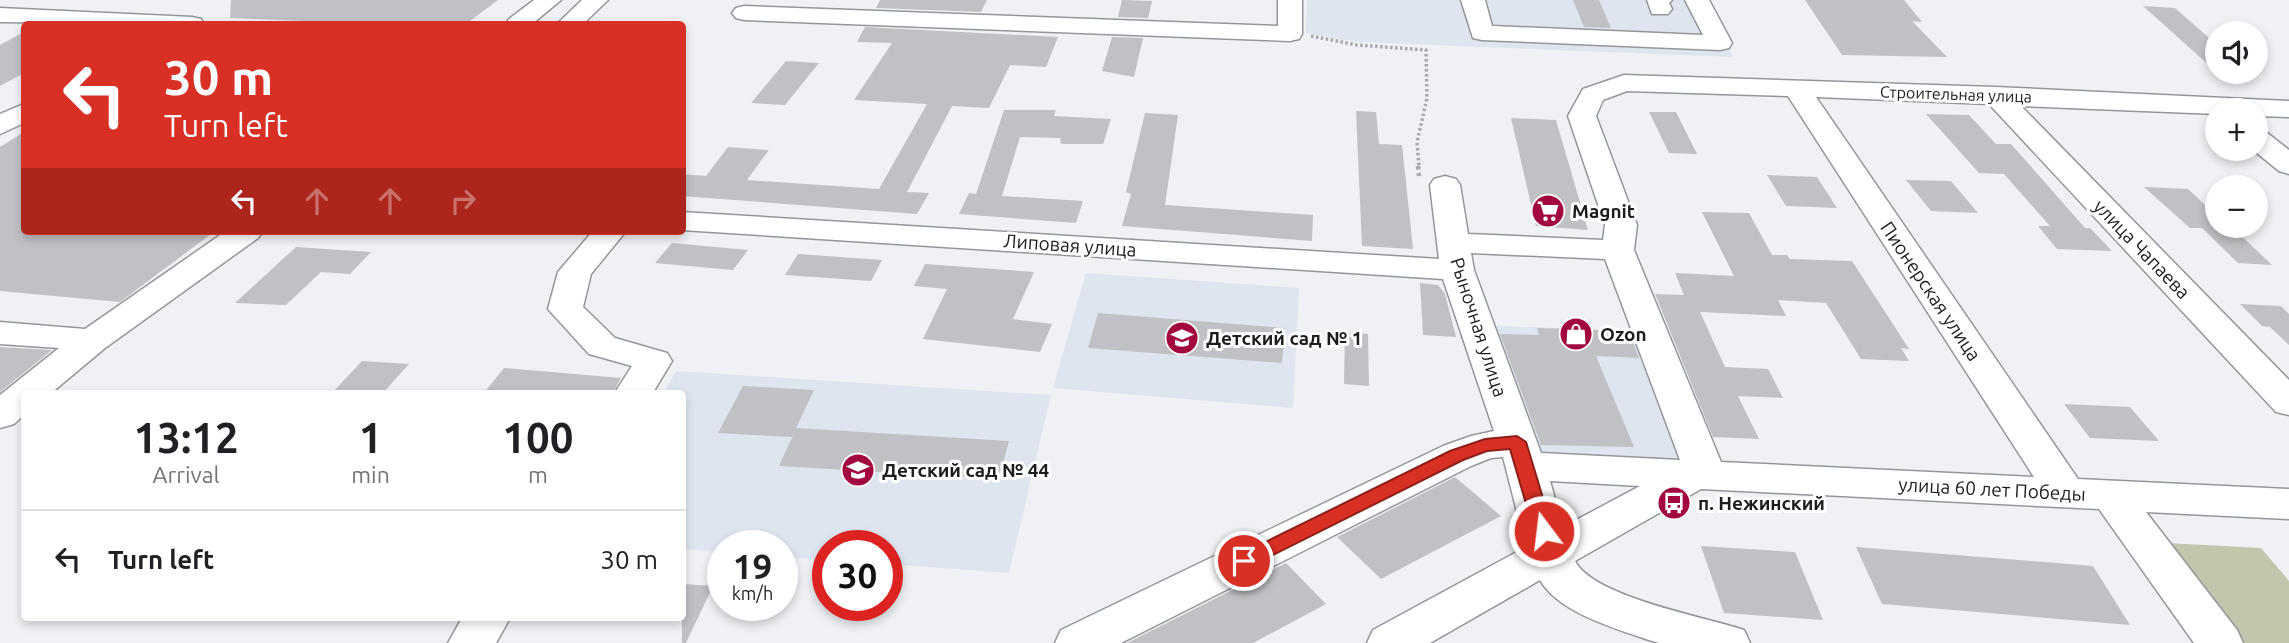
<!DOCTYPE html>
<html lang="en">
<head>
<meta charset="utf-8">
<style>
  :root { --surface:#fff; --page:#f6f6f6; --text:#202124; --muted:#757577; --line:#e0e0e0 }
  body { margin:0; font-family:Ubuntu,sans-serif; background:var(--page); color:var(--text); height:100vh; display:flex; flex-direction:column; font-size:26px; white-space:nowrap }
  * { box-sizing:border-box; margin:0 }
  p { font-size:23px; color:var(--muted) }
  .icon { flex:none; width:38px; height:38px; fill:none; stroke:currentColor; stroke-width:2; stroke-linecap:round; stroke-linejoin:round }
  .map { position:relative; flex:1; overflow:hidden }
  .drawer { position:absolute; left:21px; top:390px; width:665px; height:231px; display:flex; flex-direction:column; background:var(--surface); border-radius:7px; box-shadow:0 4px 10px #0003 }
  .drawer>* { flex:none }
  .top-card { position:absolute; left:21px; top:21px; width:665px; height:214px; border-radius:7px; box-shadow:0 4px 10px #0003; background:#d93025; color:#fff; overflow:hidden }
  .fabs { position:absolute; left:2205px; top:21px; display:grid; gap:14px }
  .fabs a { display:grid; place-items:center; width:63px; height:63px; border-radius:50%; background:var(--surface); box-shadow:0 4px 10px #0003; font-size:35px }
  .speed { position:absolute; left:707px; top:530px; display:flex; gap:14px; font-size:35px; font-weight:700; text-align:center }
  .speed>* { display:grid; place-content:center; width:91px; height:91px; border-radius:50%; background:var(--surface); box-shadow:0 4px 10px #0003; line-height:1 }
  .speed small { font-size:18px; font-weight:400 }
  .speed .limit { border:10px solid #d22; background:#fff; color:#111 }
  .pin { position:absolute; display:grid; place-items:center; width:60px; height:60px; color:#fff; margin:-30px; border:4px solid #fff; border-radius:50%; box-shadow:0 2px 7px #0007 }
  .me { position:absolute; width:77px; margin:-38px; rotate:345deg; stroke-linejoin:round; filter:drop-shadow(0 0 5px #0008) }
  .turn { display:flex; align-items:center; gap:24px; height:147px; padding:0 28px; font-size:32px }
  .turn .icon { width:91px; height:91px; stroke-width:2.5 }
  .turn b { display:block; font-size:49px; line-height:60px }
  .lanes { display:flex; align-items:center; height:66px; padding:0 28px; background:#0003; justify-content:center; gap:35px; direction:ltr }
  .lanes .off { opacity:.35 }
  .eta { display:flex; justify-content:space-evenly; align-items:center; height:119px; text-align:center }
  .eta b { font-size:42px; font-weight:700; line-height:49px }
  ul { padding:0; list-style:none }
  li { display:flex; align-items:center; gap:21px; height:98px; padding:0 28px; border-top:2px solid var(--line) }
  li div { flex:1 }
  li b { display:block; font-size:26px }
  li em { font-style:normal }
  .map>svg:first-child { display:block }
  .built { fill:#dee5ee }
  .green { fill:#c1c6ac }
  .building { fill:#bfc1c4 }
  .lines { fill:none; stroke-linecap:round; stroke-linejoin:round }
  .minor-casing { stroke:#94979a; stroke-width:3 }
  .path-far1 { stroke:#a6a8aa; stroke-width:3.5; stroke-dasharray:2.5 2.5; stroke-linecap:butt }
  .path { stroke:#a6a8aa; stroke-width:4.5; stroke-dasharray:3.5 3.5; stroke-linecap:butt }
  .minor { fill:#fff; fill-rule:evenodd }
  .route { fill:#d93025; stroke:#8d1f18; stroke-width:2 }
  .labels { text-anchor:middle; stroke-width:6; stroke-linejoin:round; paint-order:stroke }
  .far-street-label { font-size:16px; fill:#1c1d1e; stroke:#fff }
  .poi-label { font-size:19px; font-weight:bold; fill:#1c1d1e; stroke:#fff; text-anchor:start }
  .street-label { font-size:19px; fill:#1c1d1e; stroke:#fff }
</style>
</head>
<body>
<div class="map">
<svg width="2289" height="643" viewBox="0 0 2289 643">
  <rect width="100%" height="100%" fill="#eff1f4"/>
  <!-- built -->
  <path class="built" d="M1307,0H1701L1733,57L1357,42L1306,33Z
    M1086,273L1299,288L1293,408L1053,388Z
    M1476,325L1632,331L1695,474L1526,466Z
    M676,371L1051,395L1009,573L887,564V546H828V560L782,557V546H723V552L683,549L682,394H663Z"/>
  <!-- green -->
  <path class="green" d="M2166,543L2261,548L2289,581V643H2243Z"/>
  <!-- building -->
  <path class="building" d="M231,0H498L466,24H385L230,18Z
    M880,0H987L981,12L876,8Z
    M1122,0L1152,1L1148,18L1118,17Z
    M1573,0H1599L1611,28L1584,27Z
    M1805,0H1904L1922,22L1912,21L1947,57L1842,55Z
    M2143,6L2175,8L2217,45V72H2248L2253,76L2220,75Z
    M865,27L1058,37L1046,67L1010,65L989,108L952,106L907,192L929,193L917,214L682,196V174L706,176L728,147L769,150L747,180L879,189L927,104L854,100L892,43L857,42Z
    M24,32V73L0,86V45Z
    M1112,37L1143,38L1134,77L1102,71Z
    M786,61L819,63L785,105L751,103Z
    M1004,110H1056L1054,116L1111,119L1103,144H1061L1060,138L1020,137L1002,196L1083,201L1076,223L959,214L969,193L976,194Z
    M1356,111L1376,112L1379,144L1402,145L1413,249L1362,246Z
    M1649,112H1676L1697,154L1669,153Z
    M1145,113L1178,115L1165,205L1313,215L1312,241L1122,226L1131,194L1126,192Z
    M1926,114L1969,115L1996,144H2011L2085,228H2090L2112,251L2057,249L2038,226H2050L2004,174L1979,173Z
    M1511,118L1556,120L1588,230L1536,226Z
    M24,132V231H215L120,302L0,291V147Z
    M1767,175L1817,177L1837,208L1786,206Z
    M1906,180L1951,181L1978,213L1931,211Z
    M2144,187L2188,189L2217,216V226H2231L2272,265L2238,263L2202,228H2190Z
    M1702,212L1749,213L1772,255H1787L1790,259L1852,261L1909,349L1901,348L1909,361L1861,359L1826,303L1778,300L1786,316L1700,312L1725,367L1768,369L1783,398L1738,396L1759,439L1713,437L1655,294L1684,295L1675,273L1734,276Z
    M672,243L748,250L733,270L655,263Z
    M296,247L371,252L350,274L321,272L286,305L235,303Z
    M798,254L882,260L871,281L785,275Z
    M925,264L1034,272L1013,319L1052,324L1040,352L923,339L947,289L914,286Z
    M1420,283L1438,285L1445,294L1456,337L1423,335Z
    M2240,304L2281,306L2289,314V345L2270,327L2262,326Z
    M1098,313L1285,328L1282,363L1088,348Z
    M1537,328L1629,331L1639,358L1596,356L1634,447L1541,445L1500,334L1539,335Z
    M1345,332L1368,334L1369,386L1344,384Z
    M0,347L52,350L0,392Z
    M362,361L409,364L382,394H331Z
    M504,368L621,378L612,394H483Z
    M743,386L814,390L796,428L1009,441L999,479L779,466L796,429L792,437L718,433Z
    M2064,404L2130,407L2159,441L2090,438Z
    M1455,477L1501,516L1381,579L1337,537Z
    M1701,546L1795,552L1823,620L1724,613Z
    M1856,547L2093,566L2130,625L1882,604Z
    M1286,563L1326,604L1253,643H1127Z
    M682,584L713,586L686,643H682Z"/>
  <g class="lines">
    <defs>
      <path id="minor" d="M534,0H561L532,24H506L509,19Z
        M582,0H608L583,24H557Z
        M1278,0H1302V34L1299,39L1290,41L744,20L736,18L732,13L736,8L744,6L1278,26Z
        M1461,0H1485L1492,26L1703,35L1685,0H1709L1732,43L1729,48L1720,50L1482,40L1473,38Z
        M1647,0H1672L1669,3L1672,9L1668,14H1652Z
        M0,8L192,17L201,19L204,24L0,22Z
        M1624,75L1995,87L2289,101V117L2256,116V110H2217V114L2021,106L2289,380V415L2276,412L1989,104L1816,97L2078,479L2289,489V519L2146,512L2237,630L2243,643H2194L2099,509L1701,489L1575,561C1593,597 1705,617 1744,630L1750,643H1659L1649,640C1616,629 1558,612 1540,580L1430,643H1367L1373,630L1526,547L1503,457L1491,458L1471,466L1121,643H1055L1061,630L1443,446L1471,436L1494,431L1443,279L682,230V212L1439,259L1430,185L1434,179L1445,176L1456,179L1460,185L1468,234L1603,240L1605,225L1568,116L1583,89ZM1627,91L1788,96L2034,477L1721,462L1634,250L1637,225L1596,116L1603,100ZM1471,253L1605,259L1680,460L1541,453L1474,270ZM1550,481L1640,486L1563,527Z
        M24,104V123L0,134V114Z
        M2256,130L2266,132L2289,150V174L2279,171L2252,149H2256Z
        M226,231H263L258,238L105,348L50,394H24V415L14,424L0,428V395L59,348L0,344V322L85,329Z
        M593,231H626L591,274L583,307L615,338L667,353L672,361L652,394H614L632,366L589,354L548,309L558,272Z
        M462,618H510L496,643H448Z"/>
    </defs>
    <!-- minor casing -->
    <use href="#minor" class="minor-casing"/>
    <!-- path-far1 -->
    <path class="path-far1" d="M1311,36L1357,45L1426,50L1427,98L1417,142L1419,168"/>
    <!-- path -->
    <path class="path" d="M1418,166L1419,176"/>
    <!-- minor -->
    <use href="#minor" class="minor"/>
  </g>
  <!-- route -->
  <path class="route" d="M1517,436L1526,442L1553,531L1550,536H1537L1534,531L1510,449L1487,451L1463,460L1251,566L1244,569L1237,566L1234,561L1237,556L1450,451L1485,439Z"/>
  <!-- icons -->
  <defs>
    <symbol id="supermarket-disc" viewBox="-11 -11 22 22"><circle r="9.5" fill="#a20740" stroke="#fff"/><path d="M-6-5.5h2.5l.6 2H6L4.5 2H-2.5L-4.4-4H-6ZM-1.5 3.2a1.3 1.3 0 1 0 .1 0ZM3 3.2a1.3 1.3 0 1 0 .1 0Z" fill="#fff"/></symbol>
    <symbol id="shop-disc" viewBox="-11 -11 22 22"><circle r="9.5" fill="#a20740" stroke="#fff"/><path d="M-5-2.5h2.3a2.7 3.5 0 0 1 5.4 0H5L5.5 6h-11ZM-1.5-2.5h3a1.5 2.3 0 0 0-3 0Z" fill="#fff"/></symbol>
    <symbol id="school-disc" viewBox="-11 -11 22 22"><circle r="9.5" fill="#a20740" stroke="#fff"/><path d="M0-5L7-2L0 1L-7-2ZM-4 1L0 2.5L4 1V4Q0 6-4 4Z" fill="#fff"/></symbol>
    <symbol id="bus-disc" viewBox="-11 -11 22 22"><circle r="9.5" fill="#a20740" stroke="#fff"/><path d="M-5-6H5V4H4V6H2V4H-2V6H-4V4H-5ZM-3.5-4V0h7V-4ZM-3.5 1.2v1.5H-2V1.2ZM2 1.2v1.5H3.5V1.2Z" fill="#fff"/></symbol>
  </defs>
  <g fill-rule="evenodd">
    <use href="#supermarket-disc" x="1529" y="192" width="38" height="38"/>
    <use href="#shop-disc" x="1557" y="315" width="38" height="38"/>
    <use href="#school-disc" x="1163" y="319" width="38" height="38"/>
    <use href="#school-disc" x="839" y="451" width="38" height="38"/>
    <use href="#bus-disc" x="1655" y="484" width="38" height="38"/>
  </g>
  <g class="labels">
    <!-- far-street labels -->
    <g class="far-street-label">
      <text transform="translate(1956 94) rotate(2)" y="6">Строительная улица</text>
    </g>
    <!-- poi labels -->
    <g class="poi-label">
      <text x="1572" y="218">Magnit</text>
      <text x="1600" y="341">Ozon</text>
      <text x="1206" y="345">Детский сад № 1</text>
      <text x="882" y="477">Детский сад № 44</text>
      <text x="1698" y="510">п. Нежинский</text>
    </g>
    <!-- street labels -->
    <g class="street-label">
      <text transform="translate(1070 245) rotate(4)" y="7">Липовая улица</text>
      <text transform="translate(2142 249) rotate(46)" y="7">улица Чапаева</text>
      <text transform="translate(1931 291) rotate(56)" y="7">Пионерская улица</text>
      <text transform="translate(1479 327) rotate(72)" y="7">Рыночная улица</text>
      <text transform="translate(1992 489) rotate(3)" y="7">улица 60 лет Победы</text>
    </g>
  </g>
</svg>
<div class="fabs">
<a><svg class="icon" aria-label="sound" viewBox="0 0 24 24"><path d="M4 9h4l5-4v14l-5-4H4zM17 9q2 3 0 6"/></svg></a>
<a>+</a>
<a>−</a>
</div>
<div class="speed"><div>19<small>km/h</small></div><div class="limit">30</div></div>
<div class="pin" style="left:1244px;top:561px;background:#d93025"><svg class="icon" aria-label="arrive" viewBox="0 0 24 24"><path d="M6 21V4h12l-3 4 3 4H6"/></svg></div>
<svg class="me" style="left:1544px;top:531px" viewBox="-20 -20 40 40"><circle r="17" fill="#d93025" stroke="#fff" stroke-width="3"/><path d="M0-11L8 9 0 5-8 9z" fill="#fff"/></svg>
<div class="top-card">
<div class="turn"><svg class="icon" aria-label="left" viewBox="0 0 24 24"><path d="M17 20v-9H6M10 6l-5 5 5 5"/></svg><div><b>30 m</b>Turn left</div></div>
<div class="lanes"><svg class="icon" aria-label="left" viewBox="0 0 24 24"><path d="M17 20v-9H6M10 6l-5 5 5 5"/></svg><svg class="icon off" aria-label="ahead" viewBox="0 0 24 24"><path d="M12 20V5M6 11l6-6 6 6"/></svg><svg class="icon off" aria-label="ahead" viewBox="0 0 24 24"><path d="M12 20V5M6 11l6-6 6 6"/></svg><svg class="icon off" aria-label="right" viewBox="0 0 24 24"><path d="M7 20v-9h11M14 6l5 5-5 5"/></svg></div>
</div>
<section class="drawer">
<div class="eta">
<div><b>13:12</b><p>Arrival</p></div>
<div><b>1</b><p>min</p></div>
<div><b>100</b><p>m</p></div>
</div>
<ul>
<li><svg class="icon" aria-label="left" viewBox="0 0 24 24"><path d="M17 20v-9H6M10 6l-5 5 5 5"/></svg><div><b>Turn left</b></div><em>30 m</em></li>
</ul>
</section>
</div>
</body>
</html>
